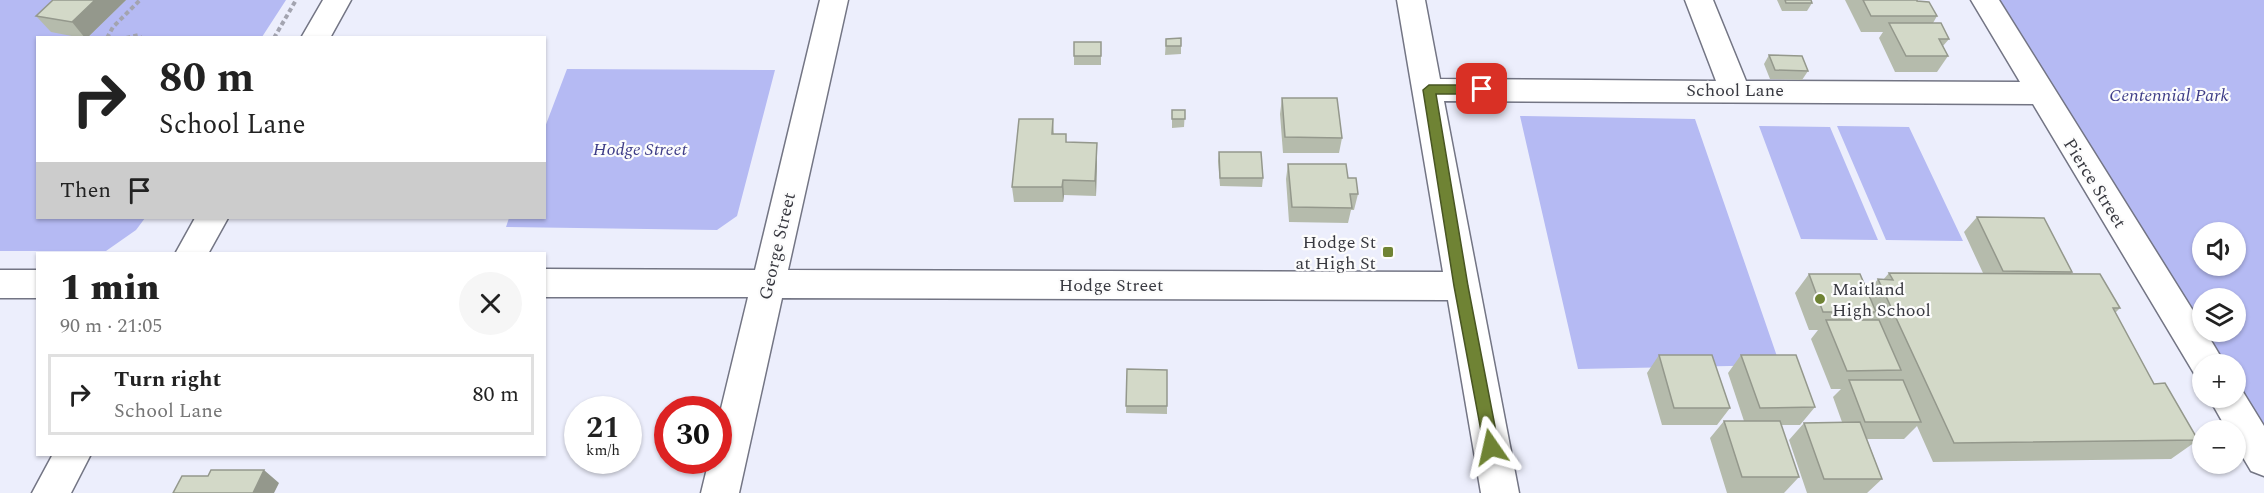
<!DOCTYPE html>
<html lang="en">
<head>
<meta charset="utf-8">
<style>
  :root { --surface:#fff; --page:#f6f6f6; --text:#222; --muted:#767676; --line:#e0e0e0 }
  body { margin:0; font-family:Spectral,serif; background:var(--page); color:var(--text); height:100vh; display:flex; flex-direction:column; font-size:22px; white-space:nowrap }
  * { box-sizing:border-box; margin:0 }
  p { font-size:20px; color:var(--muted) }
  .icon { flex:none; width:33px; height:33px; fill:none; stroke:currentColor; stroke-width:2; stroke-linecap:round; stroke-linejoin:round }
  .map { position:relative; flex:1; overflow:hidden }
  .details { position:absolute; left:36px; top:252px; width:510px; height:204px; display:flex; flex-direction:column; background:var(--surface); border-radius:0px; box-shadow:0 2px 4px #0004 }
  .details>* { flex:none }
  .banner { position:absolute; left:36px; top:36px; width:510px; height:183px; border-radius:0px; box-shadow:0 2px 4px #0004; background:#fff; color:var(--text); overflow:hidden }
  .fabs { position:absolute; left:2192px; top:222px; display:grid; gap:12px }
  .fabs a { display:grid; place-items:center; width:54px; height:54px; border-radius:50%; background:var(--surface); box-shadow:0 2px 4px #0004; font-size:30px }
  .speed { position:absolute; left:564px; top:396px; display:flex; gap:12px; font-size:30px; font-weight:700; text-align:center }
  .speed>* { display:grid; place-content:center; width:78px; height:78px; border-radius:50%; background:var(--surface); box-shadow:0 2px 4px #0004; line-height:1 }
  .speed small { font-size:15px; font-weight:400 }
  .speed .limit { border:9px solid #d22; background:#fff; color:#111 }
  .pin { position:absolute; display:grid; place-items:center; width:51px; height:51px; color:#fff; margin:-26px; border-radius:12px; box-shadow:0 3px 9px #0006 }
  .me { position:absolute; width:66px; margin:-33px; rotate:349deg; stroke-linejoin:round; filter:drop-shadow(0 0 4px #0008) }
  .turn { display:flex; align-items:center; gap:21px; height:126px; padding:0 24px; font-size:27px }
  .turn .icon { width:78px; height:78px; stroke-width:2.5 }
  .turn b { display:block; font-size:42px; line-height:51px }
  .then { display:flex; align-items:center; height:57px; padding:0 24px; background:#0003; gap:12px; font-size:22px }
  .round { display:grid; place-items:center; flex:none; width:63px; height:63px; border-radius:32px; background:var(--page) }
  .overview { display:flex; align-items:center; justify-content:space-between; height:102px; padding:0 24px }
  h1 { font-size:36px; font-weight:800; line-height:45px }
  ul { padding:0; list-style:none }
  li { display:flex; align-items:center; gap:18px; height:81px; margin:0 12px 9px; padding:0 12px; border:3px solid var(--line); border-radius:0px }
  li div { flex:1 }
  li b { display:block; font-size:22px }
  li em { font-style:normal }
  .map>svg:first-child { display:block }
  .green { fill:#b5baf3; fill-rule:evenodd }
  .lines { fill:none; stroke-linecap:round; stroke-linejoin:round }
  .minor-casing { stroke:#737584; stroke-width:3 }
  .path { stroke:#a3a4b0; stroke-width:4; stroke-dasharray:4.5 3; stroke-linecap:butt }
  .minor { fill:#fff; fill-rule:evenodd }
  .wall { fill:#b5bbac }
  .shaded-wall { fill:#94988c }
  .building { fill:#d3d9c8; stroke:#94988c; stroke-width:1.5 }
  .route { fill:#6f8334; stroke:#485522; stroke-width:1.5 }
  .poi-dot { fill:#6f8334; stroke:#fcfcfc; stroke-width:2 }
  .labels { text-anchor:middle; stroke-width:4.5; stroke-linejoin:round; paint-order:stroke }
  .street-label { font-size:18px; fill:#383940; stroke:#fcfcfc }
  .park-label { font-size:18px; font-style:italic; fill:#3d3c87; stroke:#fcfcfc }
  .poi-label { font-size:18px; fill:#383940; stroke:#fcfcfc; text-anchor:end }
</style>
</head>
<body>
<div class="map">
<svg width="2264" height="493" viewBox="0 0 2264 493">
  <rect width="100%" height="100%" fill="#eceefc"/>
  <!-- green -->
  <path class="green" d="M0,0H286L262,37L38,38V218H145L136,230L106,251H0Z
    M2000,0H2264V437L2235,389V364H2220ZM2202,232H2235V266H2202ZM2202,298H2235V332H2202Z
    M567,69L775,70L737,216L717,230L506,227L509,218H544L545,127Z
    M1520,116L1695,119L1780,365L1578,369Z
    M1759,126L1830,127L1878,240L1801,239Z
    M1837,126L1909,127L1963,241L1886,240Z"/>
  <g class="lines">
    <defs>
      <path id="minor" d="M323,0H351L330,38H301Z
        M820,0H848L788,270L1443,272L1397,0H1425L1440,79L1716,81L1685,0H1713L1746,81L2020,82L1971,0H1999L2202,325V332H2206L2225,364H2202V377L2195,375L2033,104L1444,101L1519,493H1481L1448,300L782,298L739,493H701L709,460H718V421L748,297H544V269L755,270Z
        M195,218H228L208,254H175Z
        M0,270H38V298H0Z
        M2235,385L2240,387L2264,426V476L2251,471L2235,444V430H2227L2209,398H2235Z
        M53,454H91L71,493H32Z"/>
    </defs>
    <!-- minor casing -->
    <use href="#minor" class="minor-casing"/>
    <!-- path -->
    <path class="path" d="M107,38L113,27L140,0
      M126,38L139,35L141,38
      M274,38L296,0"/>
    <!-- minor -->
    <use href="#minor" class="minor"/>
  </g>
  <!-- wall -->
  <path class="wall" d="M53,0H126L87,38H82L51,32L36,16Z
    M1777,0H1811L1812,3L1807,11H1782Z
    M1845,0H1917L1937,16L1933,23L1949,39L1943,46L1948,56L1937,72H1895L1879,38L1883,32H1861Z
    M1181,38V54L1165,55L1166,39Z
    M1101,42V65H1074V56Z
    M1769,55L1808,71L1802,80L1770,79L1764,64Z
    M1282,98L1342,138L1339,153H1283L1280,114Z
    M1172,110H1185L1184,127L1172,128Z
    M1053,119L1054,134L1067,142L1097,158L1096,196L1064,195L1063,202H1014L1012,187Z
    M1219,152L1263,178L1262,187L1220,186L1218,161Z
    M1288,164L1348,178L1358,194L1354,210H1351L1348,223L1289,222L1286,179Z
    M1977,217L2072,272L2071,274L2120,308L2115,313L2154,384L2198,440L2171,459L1933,462L1917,426L1904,439H1867L1882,479L1867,493H1807L1789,440L1804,423L1842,422L1833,397L1841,389H1831L1811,339L1818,330H1809L1795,293L1809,274L1868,292L1878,279L1883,280L1889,273H1983L1964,232Z
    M1659,355L1730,408L1717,425H1662L1647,373Z
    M1741,355L1815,407L1800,425H1781L1799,477L1784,493H1727L1710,438L1724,421H1744L1728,373Z
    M1127,369L1167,406V414L1126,413Z"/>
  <!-- shaded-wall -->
  <path class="shaded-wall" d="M95,0H126L87,38H85L72,22Z
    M1097,143V158L1096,196L1095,181Z
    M1063,180L1064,195L1063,202L1062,187Z
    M264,470L279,483L274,493H253Z"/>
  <!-- building -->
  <path class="building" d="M53,0H95L72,22L36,16Z
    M1785,0H1811L1812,3H1786Z
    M1863,0H1917V1L1929,2L1937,16H1871Z
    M1889,23H1941L1949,39H1939L1948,56H1906Z
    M1181,38V46H1166V39Z
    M1074,42H1101V56H1074Z
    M1769,55L1802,56L1808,71L1775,70Z
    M1282,98H1337L1342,138L1285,137Z
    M1172,110H1185V119H1172Z
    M1019,119H1053L1052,134H1066V142L1097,143L1095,181L1063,180L1062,187H1012Z
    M1219,152H1261L1263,178H1220Z
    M1288,164H1346L1348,178H1356L1358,194H1350L1352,208L1292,207Z
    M1977,217L2044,218L2072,272L2003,271Z
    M1889,273L2100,274L2120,308H2113L2154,384L2165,383L2198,440L1954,443L1878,279L1893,280Z
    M1809,274H1860L1876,312H1823Z
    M1826,320H1879L1901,370L1847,371Z
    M1659,355H1712L1730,408H1674Z
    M1741,355H1796L1815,407L1760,408Z
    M1127,369L1167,370V406H1126Z
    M1849,380H1903L1921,422H1865Z
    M1724,421H1780L1799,477H1742Z
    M1860,422L1882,479H1824L1804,423Z
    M211,470H264L253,493H173L182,476H208Z"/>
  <!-- route -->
  <path class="route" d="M1429,85H1482L1488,89L1482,94H1436L1468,286L1499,447L1497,452L1491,454L1486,452L1484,447L1454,286L1423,90Z"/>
  <!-- markers -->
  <g class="poi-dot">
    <rect x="1382" y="246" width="12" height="12" rx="3"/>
    <circle cx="1820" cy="299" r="6"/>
  </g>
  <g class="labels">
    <!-- street labels -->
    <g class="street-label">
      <text x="1735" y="96">School Lane</text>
      <text transform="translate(2095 183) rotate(58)" y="6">Pierce Street</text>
      <text transform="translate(777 246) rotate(-77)" y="6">George Street</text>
      <text x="1111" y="291">Hodge Street</text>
    </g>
    <!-- park labels -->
    <g class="park-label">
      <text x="2169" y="101">Centennial Park</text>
      <text x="640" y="155">Hodge Street</text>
    </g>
    <!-- poi labels -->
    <g class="poi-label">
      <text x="1376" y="248">Hodge St<tspan x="1376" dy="21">at High St</tspan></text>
      <text x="1832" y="295" text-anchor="start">Maitland<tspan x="1832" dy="21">High School</tspan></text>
    </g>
  </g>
</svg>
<div class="fabs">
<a><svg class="icon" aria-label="sound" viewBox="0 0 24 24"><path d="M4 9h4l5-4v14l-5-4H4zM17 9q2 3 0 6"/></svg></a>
<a><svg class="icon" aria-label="layers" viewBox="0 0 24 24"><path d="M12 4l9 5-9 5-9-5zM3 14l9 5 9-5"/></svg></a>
<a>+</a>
<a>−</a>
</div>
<div class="speed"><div>21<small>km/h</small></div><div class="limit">30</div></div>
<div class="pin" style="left:1482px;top:89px;background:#d93025"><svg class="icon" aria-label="arrive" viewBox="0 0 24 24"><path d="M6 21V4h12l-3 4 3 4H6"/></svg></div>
<svg class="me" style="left:1491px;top:447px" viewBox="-20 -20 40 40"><path d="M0-17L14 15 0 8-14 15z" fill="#6f8334" stroke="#fff" stroke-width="4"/></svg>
<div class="banner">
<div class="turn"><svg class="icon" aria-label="right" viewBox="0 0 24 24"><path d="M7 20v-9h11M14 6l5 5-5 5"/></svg><div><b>80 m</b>School Lane</div></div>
<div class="then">Then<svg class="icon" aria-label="arrive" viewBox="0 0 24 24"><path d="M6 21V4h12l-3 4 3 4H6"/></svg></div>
</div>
<section class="details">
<div class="overview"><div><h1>1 min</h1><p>90 m · 21:05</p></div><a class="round"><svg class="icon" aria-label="close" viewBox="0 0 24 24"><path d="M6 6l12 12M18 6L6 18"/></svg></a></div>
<ul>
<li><svg class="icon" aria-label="right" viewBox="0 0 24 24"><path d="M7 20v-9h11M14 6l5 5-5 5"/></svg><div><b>Turn right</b><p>School Lane</p></div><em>80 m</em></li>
</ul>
</section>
</div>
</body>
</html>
